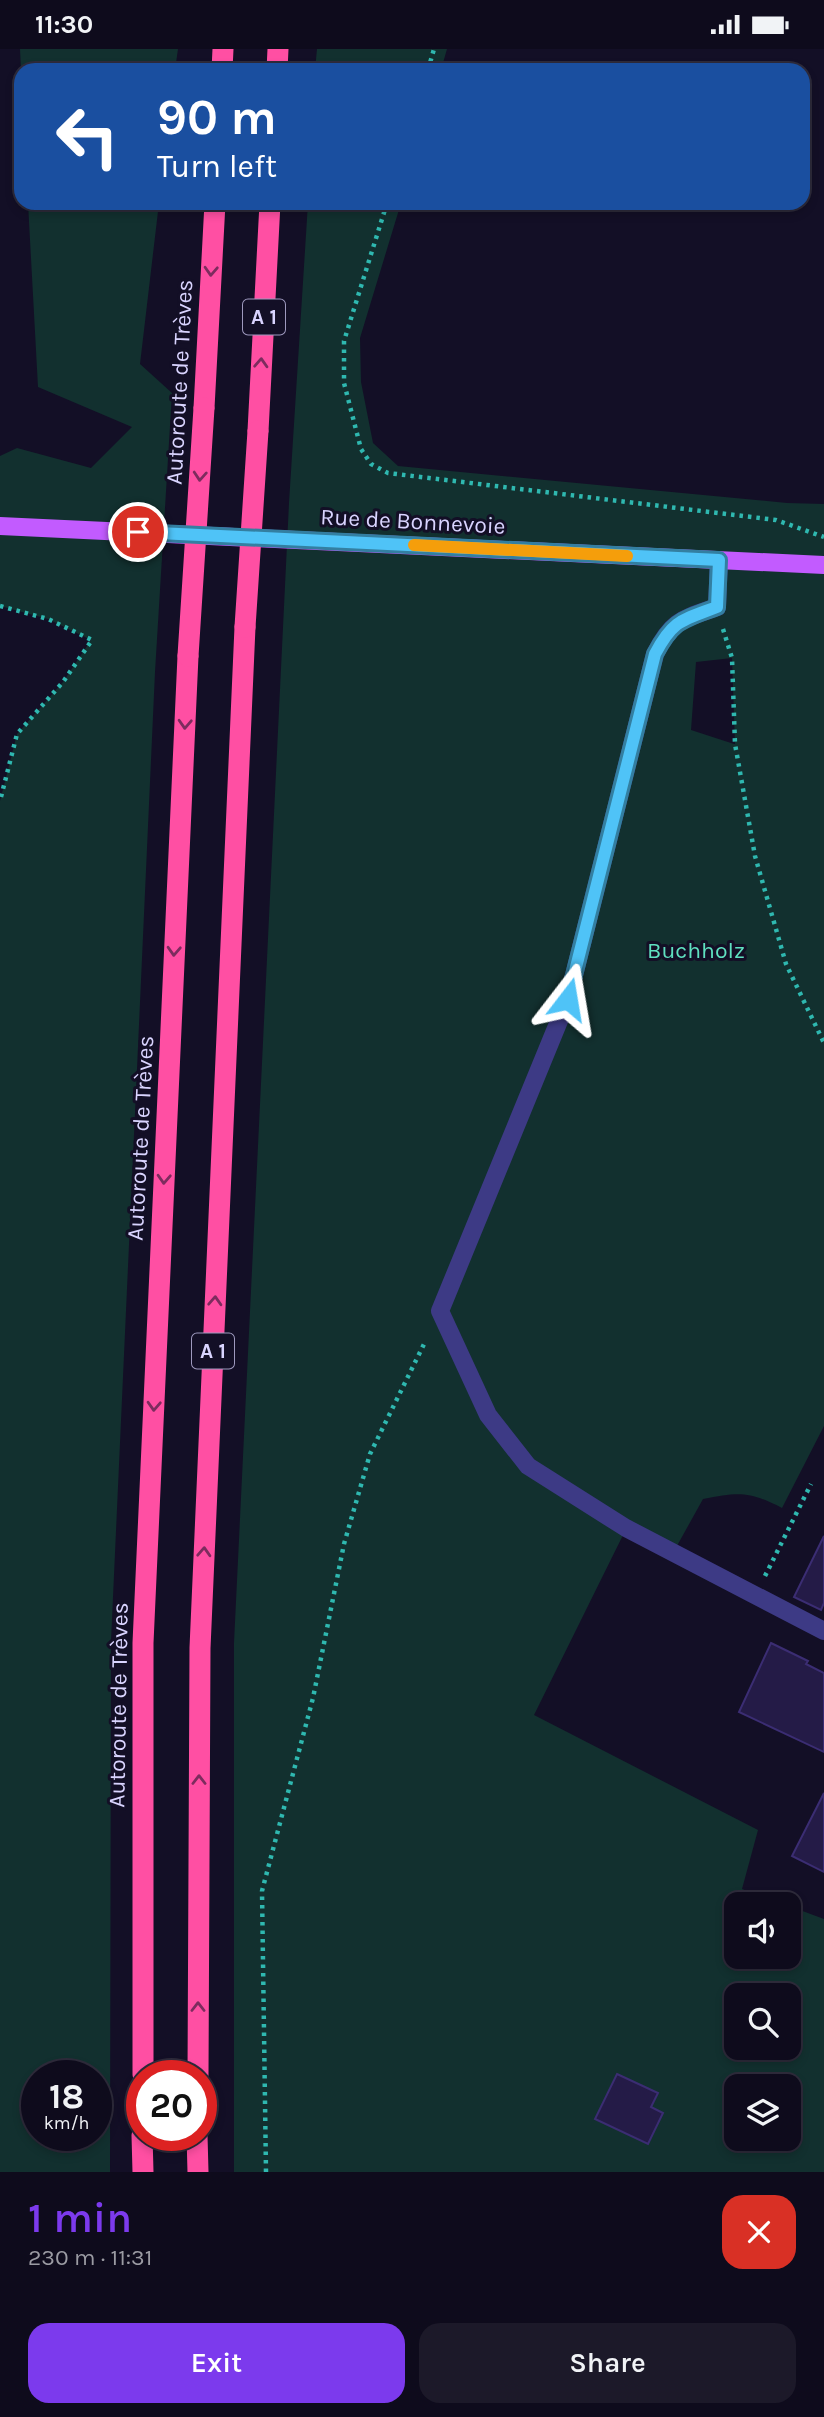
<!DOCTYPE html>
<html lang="en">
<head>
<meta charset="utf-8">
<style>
  :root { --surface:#0e0b1c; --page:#1c1929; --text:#f1f3f6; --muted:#9b9ba3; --line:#2e2b3b; --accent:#7c3aed }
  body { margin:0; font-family:Karla,sans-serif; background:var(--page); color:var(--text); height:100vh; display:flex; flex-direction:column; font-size:26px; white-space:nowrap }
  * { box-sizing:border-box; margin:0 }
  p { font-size:23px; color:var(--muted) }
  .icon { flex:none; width:38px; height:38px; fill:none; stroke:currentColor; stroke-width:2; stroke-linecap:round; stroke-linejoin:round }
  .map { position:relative; height:2123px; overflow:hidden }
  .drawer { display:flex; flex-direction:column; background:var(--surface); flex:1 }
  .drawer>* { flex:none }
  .top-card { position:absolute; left:14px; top:14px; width:796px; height:147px; border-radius:21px; box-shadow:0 4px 10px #0003,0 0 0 2px var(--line); background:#1a4fa0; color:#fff; overflow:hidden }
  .tools { position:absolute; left:724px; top:1843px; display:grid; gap:14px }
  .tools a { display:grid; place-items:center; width:77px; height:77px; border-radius:14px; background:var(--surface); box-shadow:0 4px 10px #0003,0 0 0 2px var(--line); font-size:35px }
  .speed { position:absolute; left:21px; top:2011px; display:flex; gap:14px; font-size:35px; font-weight:700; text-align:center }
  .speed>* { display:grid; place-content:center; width:91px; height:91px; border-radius:50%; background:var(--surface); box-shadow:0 4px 10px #0003,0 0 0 2px var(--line); line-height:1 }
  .speed small { font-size:18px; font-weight:400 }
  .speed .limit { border:10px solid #d22; background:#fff; color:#111 }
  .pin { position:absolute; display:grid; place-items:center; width:60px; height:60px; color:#fff; margin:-30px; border:4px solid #fff; border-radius:50%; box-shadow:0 2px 7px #0007 }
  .me { position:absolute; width:77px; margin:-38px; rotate:14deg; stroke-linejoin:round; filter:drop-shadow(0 0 5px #0008) }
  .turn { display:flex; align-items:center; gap:24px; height:147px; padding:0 28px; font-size:32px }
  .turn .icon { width:91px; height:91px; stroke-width:2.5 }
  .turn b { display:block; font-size:49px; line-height:60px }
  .round { display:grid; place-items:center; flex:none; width:74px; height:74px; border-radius:21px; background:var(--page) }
  .summary { display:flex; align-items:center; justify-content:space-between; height:119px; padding:0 28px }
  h1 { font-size:42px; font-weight:600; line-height:52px; color:var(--accent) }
  .primary-button { display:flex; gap:14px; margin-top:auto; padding:14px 28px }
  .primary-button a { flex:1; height:80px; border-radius:21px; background:var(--accent); color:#fff; font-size:28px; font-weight:600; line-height:80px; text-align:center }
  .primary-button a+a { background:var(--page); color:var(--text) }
  .status { display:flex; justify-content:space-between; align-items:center; height:49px; padding:0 35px; background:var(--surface); direction:ltr }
  .status svg { height:19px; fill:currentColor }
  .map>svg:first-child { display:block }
  .green { fill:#12302f; fill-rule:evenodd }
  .building { fill:#241b47; stroke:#3b2d73; stroke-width:2 }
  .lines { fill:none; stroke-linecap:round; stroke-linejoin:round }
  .path { stroke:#2fb8b0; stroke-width:4.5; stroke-dasharray:3.5 5; stroke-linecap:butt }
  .minor { stroke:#3d3a85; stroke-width:18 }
  .major { stroke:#c25bff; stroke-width:18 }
  .highway { stroke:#ff4fa3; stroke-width:21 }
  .highway-bridge { stroke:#ff4fa3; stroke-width:21 }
  .oneway { stroke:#7d2c5e }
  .route-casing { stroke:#337fa1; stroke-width:18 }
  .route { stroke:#4fc3f7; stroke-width:12 }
  .slow { stroke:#f59e0b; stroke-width:12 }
  .labels { text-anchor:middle; stroke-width:6; stroke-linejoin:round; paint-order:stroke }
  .shield { fill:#130f26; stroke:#9e99be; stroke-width:2 }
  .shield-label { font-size:21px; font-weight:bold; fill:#d9d4ff }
  .street-label { font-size:23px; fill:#d9d4ff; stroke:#130f26 }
  .park-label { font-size:23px; fill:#5fe0c0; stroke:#130f26 }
</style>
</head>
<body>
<div class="status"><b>11:30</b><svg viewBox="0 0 49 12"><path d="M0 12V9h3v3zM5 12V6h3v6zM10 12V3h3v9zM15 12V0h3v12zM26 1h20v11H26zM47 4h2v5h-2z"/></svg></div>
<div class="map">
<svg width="824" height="2123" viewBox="0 0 824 2123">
  <rect width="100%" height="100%" fill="#130f26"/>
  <!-- green -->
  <path class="green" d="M20,0H178L175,21H21Z
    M317,0H447L441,21H315Z
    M28,154H159L140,315L172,344L155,623L111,1592L110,2123H0V752L17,685L63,633L91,591L48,570L0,557V407L17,399L91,419L132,378L38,338ZM37,2026H96V2086H37Z
    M308,154H401L360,289L361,333L373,394L398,417L787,454L824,455V1377L782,1459C749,1442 739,1443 703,1450L673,1504L626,1480L534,1666L758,1781L742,1840L783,1855H737V1908H789V1857L824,1870V2123H234V1594L289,454ZM732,609L735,695H734L691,681L696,613ZM737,1946H789V1998H737ZM737,2037H789V2090H737Z"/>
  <!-- building -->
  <path class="building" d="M824,1487V1554L821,1561L794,1548Z
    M771,1594L808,1612L806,1615L824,1624V1703L739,1663Z
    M824,1744V1823L792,1807Z
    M617,2025L658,2044L651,2058L663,2064L648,2095L595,2070Z"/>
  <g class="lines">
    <!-- path -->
    <path class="path" d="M428,21L434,0
      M387,154L344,292V334L361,400L371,415L388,424L776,471L824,488
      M0,557L48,570L92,591L63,633L17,685L0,752
      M723,580L732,609L735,695L755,807L786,915L824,994
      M765,1527L811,1435
      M266,2123L262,1842L313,1649L344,1495L370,1405L426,1291"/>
    <!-- minor -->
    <path class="minor" d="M719,511L717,558C682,570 672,571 655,605L568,950L440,1262L488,1366L528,1417L626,1479L824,1582"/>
    <!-- major -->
    <path class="major" d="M0,477L824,516"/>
    <!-- highway -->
    <path class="highway" d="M222,21L223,0
      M277,21L278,0
      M204,359L215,154
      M258,382L270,154
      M143,2026V1594L188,607
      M198,2026L200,1599L245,578
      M142,2086L143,2123
      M197,2086L198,2123"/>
    <!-- highway-bridge -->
    <path class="highway-bridge" d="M245,578L258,382
      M188,607L204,359"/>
  </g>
  <!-- one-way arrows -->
  <defs><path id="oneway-chevron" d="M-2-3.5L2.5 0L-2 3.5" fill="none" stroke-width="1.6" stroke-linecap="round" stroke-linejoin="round" transform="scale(1.75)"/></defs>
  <g class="oneway">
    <use href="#oneway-chevron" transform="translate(211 222) rotate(93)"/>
    <use href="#oneway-chevron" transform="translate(261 314) rotate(-87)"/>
    <use href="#oneway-chevron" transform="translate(200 427) rotate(94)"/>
    <use href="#oneway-chevron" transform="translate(185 675) rotate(93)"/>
    <use href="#oneway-chevron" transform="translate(174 902) rotate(93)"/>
    <use href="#oneway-chevron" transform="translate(164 1130) rotate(93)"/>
    <use href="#oneway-chevron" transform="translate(215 1252) rotate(-87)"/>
    <use href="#oneway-chevron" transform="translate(154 1357) rotate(93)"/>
    <use href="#oneway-chevron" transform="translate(204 1503) rotate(-87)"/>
    <use href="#oneway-chevron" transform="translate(199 1731) rotate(-90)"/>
    <use href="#oneway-chevron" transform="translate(198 1958) rotate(-90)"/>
  </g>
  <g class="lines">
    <defs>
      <path id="route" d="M138,483L719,511L717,558C682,571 673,571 655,605L568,950"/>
    </defs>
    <!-- route casing -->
    <use href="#route" class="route-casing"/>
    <!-- route -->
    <use href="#route" class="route"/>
    <!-- slow -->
    <path class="slow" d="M414,496L627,507"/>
  </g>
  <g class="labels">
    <!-- shield labels -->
    <g class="shield">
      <rect x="243" y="250.5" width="42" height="35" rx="5"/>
      <rect x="192" y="1284.5" width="42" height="35" rx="5"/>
    </g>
    <g class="shield-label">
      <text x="264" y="275">A 1</text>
      <text x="213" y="1309">A 1</text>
    </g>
    <!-- street labels -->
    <g class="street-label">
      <text transform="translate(179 333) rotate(-87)" y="8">Autoroute de Trèves</text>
      <text transform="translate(413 472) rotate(3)" y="8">Rue de Bonnevoie</text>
      <text transform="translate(140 1089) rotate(-87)" y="8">Autoroute de Trèves</text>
      <text transform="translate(118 1656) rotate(-89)" y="8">Autoroute de Trèves</text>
    </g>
    <!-- park labels -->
    <g class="park-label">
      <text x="696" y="909">Buchholz</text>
    </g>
  </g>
</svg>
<div class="tools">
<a><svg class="icon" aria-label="sound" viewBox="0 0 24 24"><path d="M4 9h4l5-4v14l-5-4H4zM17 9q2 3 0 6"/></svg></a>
<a><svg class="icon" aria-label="search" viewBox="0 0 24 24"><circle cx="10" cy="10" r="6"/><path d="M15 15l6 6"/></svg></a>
<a><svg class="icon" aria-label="layers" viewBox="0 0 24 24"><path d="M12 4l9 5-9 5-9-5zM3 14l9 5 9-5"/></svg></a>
</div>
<div class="speed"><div>18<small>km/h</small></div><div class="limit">20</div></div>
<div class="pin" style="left:138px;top:483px;background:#d93025"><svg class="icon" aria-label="arrive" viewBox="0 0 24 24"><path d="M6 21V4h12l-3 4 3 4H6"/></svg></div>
<svg class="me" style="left:568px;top:950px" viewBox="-20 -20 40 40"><path d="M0-17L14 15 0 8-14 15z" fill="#4fc3f7" stroke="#fff" stroke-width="4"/></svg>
<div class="top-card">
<div class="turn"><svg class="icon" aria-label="left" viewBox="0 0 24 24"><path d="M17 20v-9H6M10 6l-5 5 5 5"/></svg><div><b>90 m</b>Turn left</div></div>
</div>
</div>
<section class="drawer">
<div class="summary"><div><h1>1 min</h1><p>230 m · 11:31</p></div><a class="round" style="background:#d93025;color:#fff"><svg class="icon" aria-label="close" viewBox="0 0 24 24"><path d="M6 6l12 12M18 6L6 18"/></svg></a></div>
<div class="primary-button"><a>Exit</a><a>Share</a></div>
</section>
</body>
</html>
